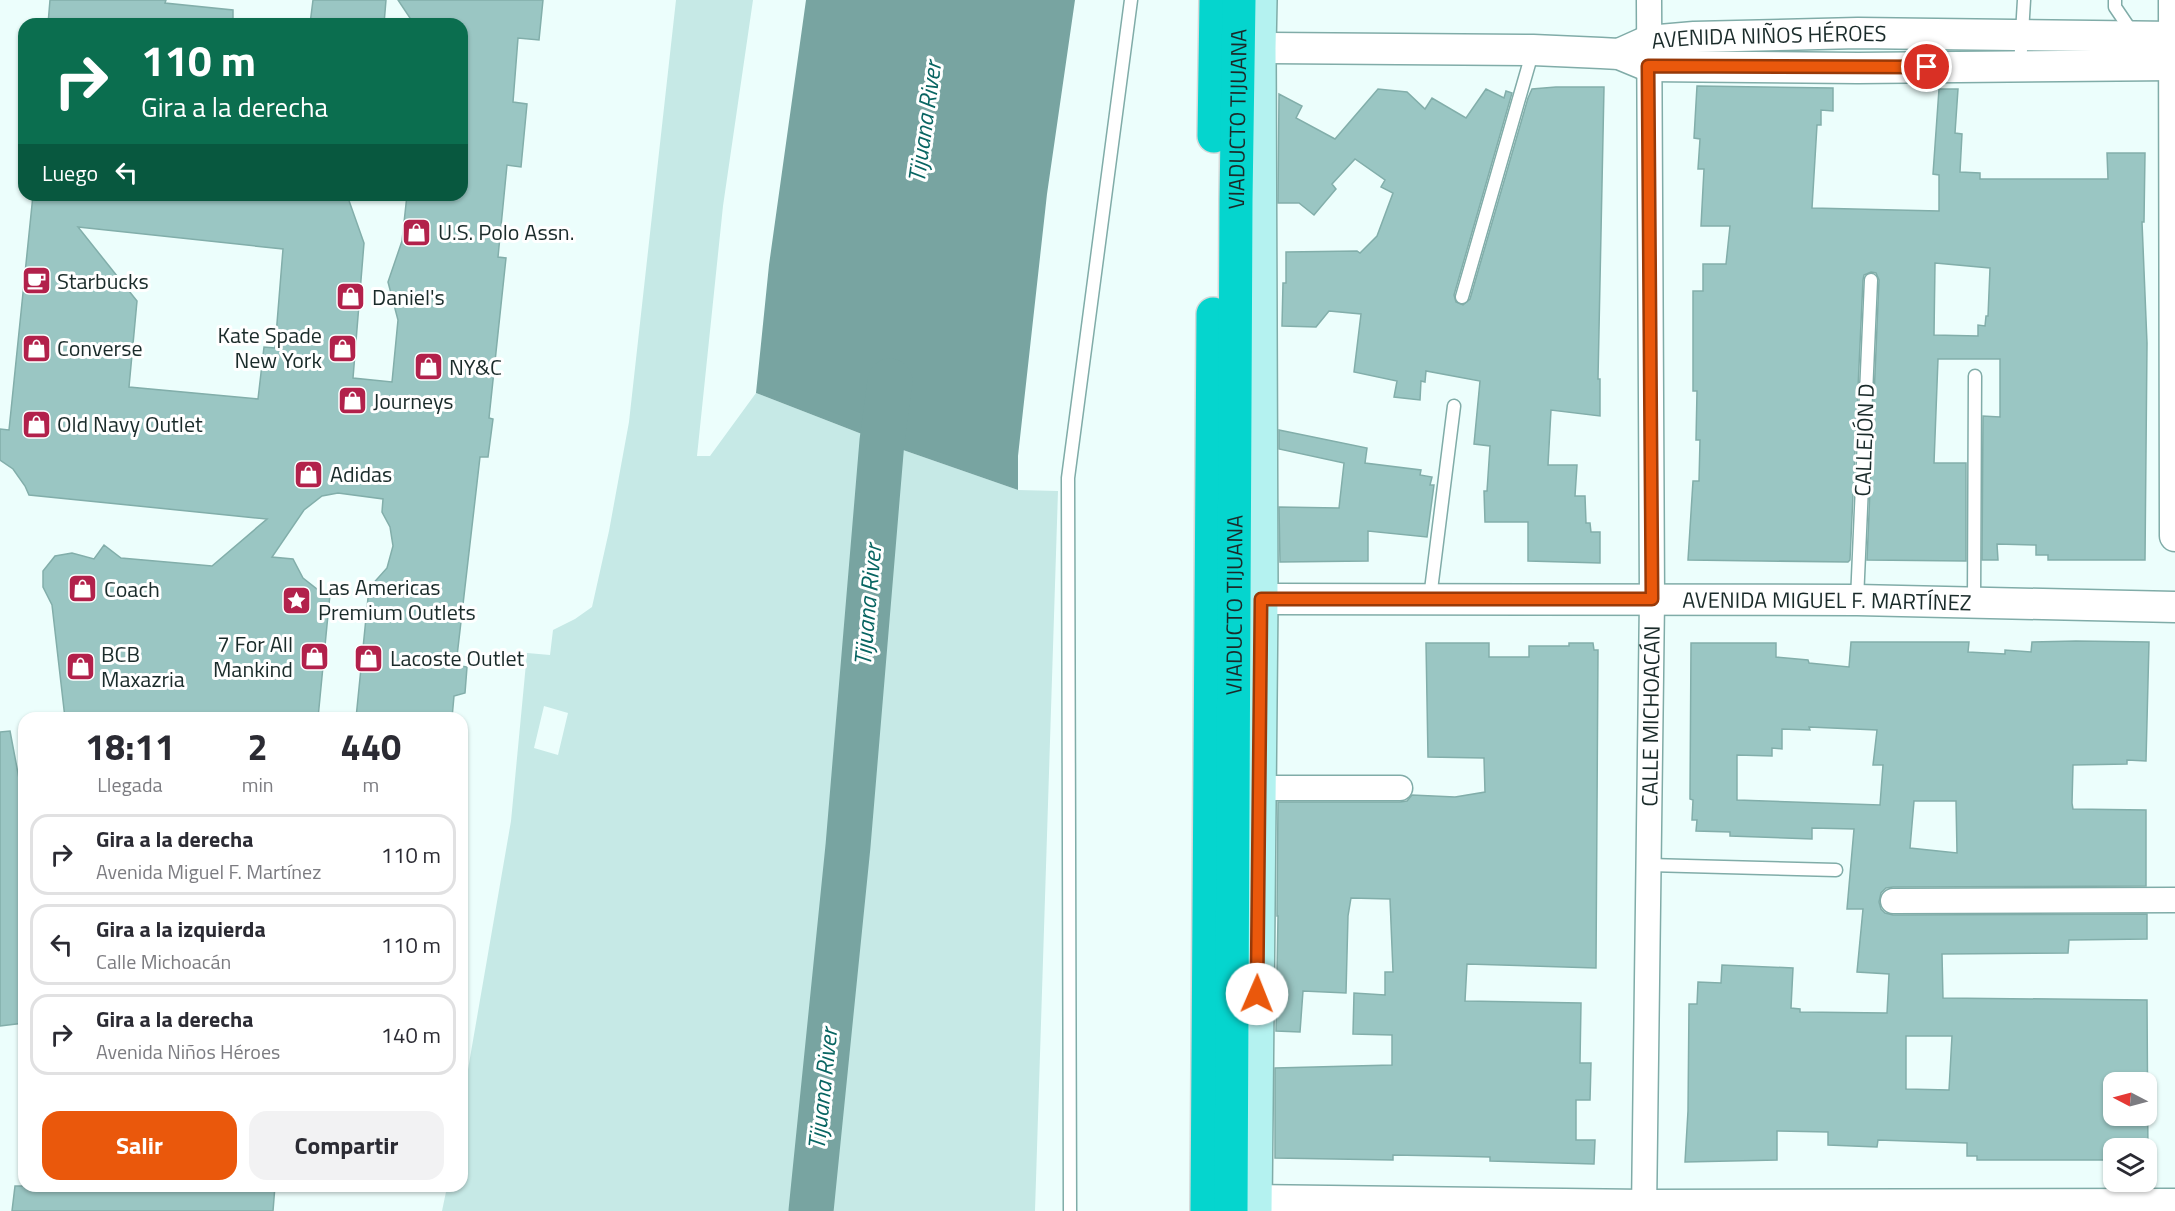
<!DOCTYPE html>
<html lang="es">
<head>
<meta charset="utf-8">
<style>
  :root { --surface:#fff; --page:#f2f2f3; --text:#2b2b33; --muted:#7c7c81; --line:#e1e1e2; --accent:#ea580c }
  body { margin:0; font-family:"Titillium Web",sans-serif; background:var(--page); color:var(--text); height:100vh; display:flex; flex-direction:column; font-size:22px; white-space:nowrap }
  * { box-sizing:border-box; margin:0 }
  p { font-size:20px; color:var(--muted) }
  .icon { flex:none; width:33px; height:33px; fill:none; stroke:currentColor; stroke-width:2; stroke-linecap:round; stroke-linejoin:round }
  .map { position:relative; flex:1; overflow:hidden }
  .sheet { position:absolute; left:18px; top:712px; width:450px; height:480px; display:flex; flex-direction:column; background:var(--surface); border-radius:18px; box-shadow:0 2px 4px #0004 }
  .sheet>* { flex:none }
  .banner { position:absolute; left:18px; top:18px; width:450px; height:183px; border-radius:18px; box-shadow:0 2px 4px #0004; background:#0b6e4f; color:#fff; overflow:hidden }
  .needle { width:39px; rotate:276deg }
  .buttons { position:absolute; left:2103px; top:1072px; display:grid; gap:12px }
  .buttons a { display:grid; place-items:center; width:54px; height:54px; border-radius:12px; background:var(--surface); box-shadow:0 2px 4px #0004; font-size:30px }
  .pin { position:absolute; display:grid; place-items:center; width:51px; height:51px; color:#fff; margin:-26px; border:3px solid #fff; border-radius:50%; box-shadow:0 2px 6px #0007 }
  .me { position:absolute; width:66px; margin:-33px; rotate:1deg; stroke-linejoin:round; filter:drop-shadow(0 0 4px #0008) }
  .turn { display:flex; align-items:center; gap:21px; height:126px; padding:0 24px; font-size:27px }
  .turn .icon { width:78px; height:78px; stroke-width:2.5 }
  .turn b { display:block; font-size:42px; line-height:51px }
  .then { display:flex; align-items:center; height:57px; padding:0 24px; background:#0003; gap:12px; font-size:22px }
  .eta { display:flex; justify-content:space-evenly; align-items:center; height:102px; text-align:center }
  .eta b { font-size:36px; font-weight:700; line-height:42px }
  .button { display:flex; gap:12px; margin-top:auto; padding:12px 24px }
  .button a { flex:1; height:69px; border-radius:18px; background:var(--accent); color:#fff; font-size:24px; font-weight:700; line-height:69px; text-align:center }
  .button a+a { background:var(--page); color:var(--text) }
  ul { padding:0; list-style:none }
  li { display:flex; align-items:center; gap:18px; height:81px; margin:0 12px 9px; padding:0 12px; border:3px solid var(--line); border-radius:18px }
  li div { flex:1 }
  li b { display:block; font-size:22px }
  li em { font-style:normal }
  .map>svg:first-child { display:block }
  .green { fill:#c6e9e6; fill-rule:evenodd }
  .water { fill:#78a4a1 }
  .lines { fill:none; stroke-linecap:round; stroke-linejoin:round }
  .river { stroke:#78a4a1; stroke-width:45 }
  .building { fill:#9ac6c3; stroke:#82aeaa; stroke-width:1.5; fill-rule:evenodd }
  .service-casing { stroke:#80aca8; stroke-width:15 }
  .minor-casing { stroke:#80aca8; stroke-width:27 }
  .tertiary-casing { stroke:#80aca8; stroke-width:33 }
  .secondary-casing { stroke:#80aca8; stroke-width:36 }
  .motorway-casing { stroke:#d6d9d9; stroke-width:36 }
  .service { stroke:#fff; stroke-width:12 }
  .minor { stroke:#fff; stroke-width:24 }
  .tertiary { stroke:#fff; stroke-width:30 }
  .secondary { stroke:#b4f2f0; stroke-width:33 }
  .motorway { stroke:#05d5ce; stroke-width:33 }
  .route-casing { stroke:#983908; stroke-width:15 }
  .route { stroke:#ea580c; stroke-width:10 }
  .labels { text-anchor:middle; stroke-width:6; stroke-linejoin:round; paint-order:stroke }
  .street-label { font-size:22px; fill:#1a2b2a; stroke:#fff }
  .poi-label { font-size:22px; fill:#1a2b2a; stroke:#fff; text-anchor:start }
  .water-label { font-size:24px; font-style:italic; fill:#086562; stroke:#fff }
</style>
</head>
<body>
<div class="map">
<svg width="2175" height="1211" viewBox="0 0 2175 1211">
  <rect width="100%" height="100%" fill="#ecfefc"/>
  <!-- green -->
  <path class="green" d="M676,0H753L723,206L697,456H710L756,393L903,450L1018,490L1058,491L1035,1211H442L447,1187L462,1186V1104L511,821L527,653L550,655L553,630L575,619L592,607L609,531L629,422ZM544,706L568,713L558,755L534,748Z"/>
  <!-- water -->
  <path class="water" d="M806,0H1075L1047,194L1018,456V490L903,450L756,393L769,265Z"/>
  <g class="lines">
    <!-- river -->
    <path class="river" d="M811,1211L848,846L882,441L890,381"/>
  </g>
  <!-- building -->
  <path class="building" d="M50,0H166L165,3L233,10V24H48Z
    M313,0H386L384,24H310Z
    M398,0H543L539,40L518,38L513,102L527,104L521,167L507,165L498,257L506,258L489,418L493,419L488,457H480L456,665L467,667L465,693L454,696L452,718H356L369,588L387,568L393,546L390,527L382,512L383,499L338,493L322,496L304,510L272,557L293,559L303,578L317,589L330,594L318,718H65L52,605L43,587V571L55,556L72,553L94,559L104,545L121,558L212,566L267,519L29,495L25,486L13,469L0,460V429L9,430L33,195H347L364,243L353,378L392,382L398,320L388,282L402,241L407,195H462V24H414ZM78,227L283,249L275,348L264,347L258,399L129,387L137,301Z
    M1697,86L1833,88V111L1821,110V125H1817L1812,208L1939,211V175L1933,174L1939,89H1958L1955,133L1962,134L1960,172L1980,173V179H2108L2107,153H2145L2144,222H2142L2147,343L2145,560H2048V555H2036V545L1997,544L1998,560H1982L1983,416L2000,417V359H1938L1934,463H1966V561L1867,560L1879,280L1876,273L1871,272L1864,275L1863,280L1850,560L1848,562L1688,560L1693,481H1699L1700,440H1696L1697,391H1693V291H1703V264H1726L1730,226H1701L1704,169H1698L1700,139L1694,138ZM1935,263L1990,268L1988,316H1986L1985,326L1978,325V336L1934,335Z
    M1556,87H1604L1598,379H1600V416L1551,410L1548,465H1577L1575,496H1585L1586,523H1590L1591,532H1600V563L1528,561V522H1485L1484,491H1487L1490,446L1474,444L1480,381L1426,371L1425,382L1421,381L1420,400L1394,397L1397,381L1354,372L1361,314L1329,311L1316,327L1282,326L1283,283H1286V252L1357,251L1360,253L1377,236L1393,193L1381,187L1385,180L1355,159L1332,184L1336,189L1314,215L1299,203H1278L1279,94L1302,106L1296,118L1335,139L1378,89L1407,92L1425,109L1432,98L1466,118L1486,89L1504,98L1506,91L1512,93L1454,295L1456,302L1463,305L1470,299L1528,98L1532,89Z
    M1279,430L1367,448L1365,463L1421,470L1420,475L1432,477L1430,485H1434L1427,537L1368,531V561L1280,562L1279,507L1339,508L1344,463L1279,449Z
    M2076,641L2149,642L2146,761L2127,760V764L2073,765L2072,803L2073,809L2146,810V886L1893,887L1886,888L1881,893L1879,902L1881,909L1885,913L1893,915L2147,914V939L2069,940L2068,953L1942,954L1943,998L2147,1000L2148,1160L2146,1149H2114V1160H1977V1156H1967V1143L1878,1140L1877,1147L1828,1145V1132L1777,1131V1160L1685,1162L1688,1111L1689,1004H1697L1698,982L1721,983L1722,965L1793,968L1791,1008L1800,1009V1012L1887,1013L1889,974L1857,972L1863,909H1847L1854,829L1812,828V839L1730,836V832L1696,831L1697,820H1692L1693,800L1690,799L1691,643H1776V657L1808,660L1809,663L1849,667L1851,642H1969L1968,652L2005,654V650L2031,652L2032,642ZM1809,727L1877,730L1873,765H1883L1880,805L1737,800V755L1772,756V748L1782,749V729L1810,730ZM1914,801H1956L1957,853L1910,848ZM1906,1036H1952L1949,1090L1906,1089ZM2114,1083H2146V1116H2114Z
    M1426,643H1489V657H1529V646H1569V643H1593L1594,650H1598L1596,968L1467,964L1465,1001L1581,1003L1580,1063H1591L1590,1100H1576V1140H1595L1594,1164L1490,1161V1157L1447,1156L1393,1155V1160L1275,1158V1068L1392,1065V1035L1353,1034L1354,993L1385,995V972H1393L1390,899L1351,898L1348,916L1346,993L1303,991L1300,1032L1276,1031L1278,916H1277L1278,802H1400L1407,801L1412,795L1455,797L1485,792L1484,758L1428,757Z
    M10,731L24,805V1023L0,1026V732Z
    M15,1186H275L273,1211H12Z"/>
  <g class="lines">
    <defs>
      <path id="service" d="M2115,0V7L2134,35
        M2020,66L2024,0
        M1462,297L1533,50
        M1430,598L1454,406
        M1857,600L1871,280
        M1974,602L1975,376
        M1649,865L1836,870
        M1070,1211L1068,478L1131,0"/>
      <g id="minor">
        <path d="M1260,788H1400"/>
        <path d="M1893,901L2175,900"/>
        <path id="s1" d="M1644,1211L1652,599L1649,0"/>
      </g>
      <g id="tertiary">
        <path d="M2174,0L2175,536"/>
        <path d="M1259,48L1533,50L1601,53L1619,54L1648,66L1858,68L2175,65"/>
        <path id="s2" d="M1619,54L1648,41L1694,37L1858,33L2175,37"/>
        <path id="s3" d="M1261,599L1857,600L2175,607"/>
        <path d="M1255,1200L1644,1205L2175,1204"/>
      </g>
      <path id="secondary" d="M1255,1211L1261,599L1259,48L1260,0"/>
      <g id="motorway">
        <path d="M1214,136L1216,0"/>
        <path d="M1207,1211L1213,314"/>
        <path id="s4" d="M1231,1211L1236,200L1239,0"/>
      </g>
    </defs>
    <!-- service casing -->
    <use href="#service" class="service-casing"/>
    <!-- minor casing -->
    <use href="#minor" class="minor-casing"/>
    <!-- tertiary casing -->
    <use href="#tertiary" class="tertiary-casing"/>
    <!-- secondary casing -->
    <use href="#secondary" class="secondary-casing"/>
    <!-- motorway casing -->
    <use href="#motorway" class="motorway-casing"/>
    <!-- service -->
    <use href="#service" class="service"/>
    <!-- minor -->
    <use href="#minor" class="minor"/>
    <!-- tertiary -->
    <use href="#tertiary" class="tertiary"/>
    <!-- secondary -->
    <use href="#secondary" class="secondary"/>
    <!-- motorway -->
    <use href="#motorway" class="motorway"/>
  </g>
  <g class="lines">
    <defs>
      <path id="route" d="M1257,994L1261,599H1652L1648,66L1927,67"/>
    </defs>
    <!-- route casing -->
    <use href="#route" class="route-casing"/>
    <!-- route -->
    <use href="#route" class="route"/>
  </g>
  <!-- icons -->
  <defs>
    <symbol id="shop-square" viewBox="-11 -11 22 22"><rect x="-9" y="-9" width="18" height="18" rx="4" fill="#b2214b" stroke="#fff"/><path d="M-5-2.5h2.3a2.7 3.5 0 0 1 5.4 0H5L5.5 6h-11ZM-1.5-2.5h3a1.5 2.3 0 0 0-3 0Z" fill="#fff"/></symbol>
    <symbol id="cafe-square" viewBox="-11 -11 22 22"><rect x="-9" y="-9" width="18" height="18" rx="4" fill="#b2214b" stroke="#fff"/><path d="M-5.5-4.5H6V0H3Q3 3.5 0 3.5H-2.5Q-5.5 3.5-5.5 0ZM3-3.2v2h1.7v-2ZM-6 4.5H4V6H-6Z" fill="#fff"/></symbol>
    <symbol id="sight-square" viewBox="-11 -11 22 22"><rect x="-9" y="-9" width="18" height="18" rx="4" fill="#b2214b" stroke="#fff"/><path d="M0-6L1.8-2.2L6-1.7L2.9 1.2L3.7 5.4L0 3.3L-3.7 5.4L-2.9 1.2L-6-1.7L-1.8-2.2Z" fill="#fff"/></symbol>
  </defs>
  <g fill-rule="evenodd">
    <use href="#shop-square" x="400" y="216" width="33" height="33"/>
    <use href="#cafe-square" x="20" y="264" width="33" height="33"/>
    <use href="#shop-square" x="334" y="280" width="33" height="33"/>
    <use href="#shop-square" x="20" y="332" width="33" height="33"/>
    <use href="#shop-square" x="326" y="332" width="33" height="33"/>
    <use href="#shop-square" x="412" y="350" width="33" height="33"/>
    <use href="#shop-square" x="336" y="384" width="33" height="33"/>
    <use href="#shop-square" x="20" y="408" width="33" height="33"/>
    <use href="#shop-square" x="292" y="458" width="33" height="33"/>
    <use href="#shop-square" x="66" y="572" width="33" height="33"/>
    <use href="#sight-square" x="280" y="584" width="33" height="33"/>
    <use href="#shop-square" x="298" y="640" width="33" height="33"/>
    <use href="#shop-square" x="352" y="642" width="33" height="33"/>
    <use href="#shop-square" x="64" y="650" width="33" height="33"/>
  </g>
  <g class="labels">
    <!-- street labels -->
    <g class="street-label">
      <text dy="8" stroke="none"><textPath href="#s2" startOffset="153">AVENIDA NIÑOS HÉROES</textPath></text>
      <text dy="8" stroke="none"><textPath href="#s4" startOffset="1092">VIADUCTO TIJUANA</textPath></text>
      <text transform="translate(1864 440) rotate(-88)" y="8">CALLEJÓN D</text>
      <text dy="8" stroke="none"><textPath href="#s3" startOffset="566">AVENIDA MIGUEL F. MARTÍNEZ</textPath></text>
      <text dy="8" stroke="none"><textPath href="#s4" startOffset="606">VIADUCTO TIJUANA</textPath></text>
      <text dy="8" stroke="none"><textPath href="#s1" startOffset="495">CALLE MICHOACÁN</textPath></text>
    </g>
    <!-- poi labels -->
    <g class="poi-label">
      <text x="438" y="240">U.S. Polo Assn.</text>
      <text x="57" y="289">Starbucks</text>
      <text x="372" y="305">Daniel's</text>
      <text x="322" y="343" text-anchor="end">Kate Spade<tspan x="322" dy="25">New York</tspan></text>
      <text x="57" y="356">Converse</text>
      <text x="449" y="375">NY&amp;C</text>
      <text x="373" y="409">Journeys</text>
      <text x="57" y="432">Old Navy Outlet</text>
      <text x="330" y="482">Adidas</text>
      <text x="318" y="595">Las Americas<tspan x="318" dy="25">Premium Outlets</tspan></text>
      <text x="104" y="597">Coach</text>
      <text x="293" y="652" text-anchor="end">7 For All<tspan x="293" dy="25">Mankind</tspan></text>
      <text x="101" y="662">BCB<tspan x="101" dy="25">Maxazria</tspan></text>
      <text x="390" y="666">Lacoste Outlet</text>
    </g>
    <!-- water labels -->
    <g class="water-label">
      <text transform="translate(925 122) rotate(-82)" y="8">Tijuana River</text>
      <text transform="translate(868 605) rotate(-85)" y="8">Tijuana River</text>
      <text transform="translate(823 1089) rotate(-84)" y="8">Tijuana River</text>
    </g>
  </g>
</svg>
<div class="buttons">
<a><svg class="needle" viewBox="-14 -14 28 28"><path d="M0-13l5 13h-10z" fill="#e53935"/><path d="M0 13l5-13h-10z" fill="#7c7c81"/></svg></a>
<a><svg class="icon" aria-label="layers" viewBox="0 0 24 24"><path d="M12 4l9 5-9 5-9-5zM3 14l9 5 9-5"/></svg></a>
</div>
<div class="pin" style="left:1927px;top:67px;background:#d93025"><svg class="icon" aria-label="arrive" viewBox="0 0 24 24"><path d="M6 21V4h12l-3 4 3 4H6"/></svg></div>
<svg class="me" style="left:1257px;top:994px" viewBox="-20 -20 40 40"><circle r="19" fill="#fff"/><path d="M0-13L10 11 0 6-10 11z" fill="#ea580c"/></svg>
<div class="banner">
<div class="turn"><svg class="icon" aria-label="right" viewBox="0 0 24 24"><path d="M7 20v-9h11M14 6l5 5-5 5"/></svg><div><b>110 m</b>Gira a la derecha</div></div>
<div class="then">Luego<svg class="icon" aria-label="left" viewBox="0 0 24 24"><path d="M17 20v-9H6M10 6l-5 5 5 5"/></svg></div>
</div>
<section class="sheet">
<div class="eta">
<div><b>18:11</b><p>Llegada</p></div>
<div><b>2</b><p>min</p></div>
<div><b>440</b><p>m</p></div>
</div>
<ul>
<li><svg class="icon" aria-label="right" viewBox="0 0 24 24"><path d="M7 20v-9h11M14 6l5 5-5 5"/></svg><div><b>Gira a la derecha</b><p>Avenida Miguel F. Martínez</p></div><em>110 m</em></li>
<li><svg class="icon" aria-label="left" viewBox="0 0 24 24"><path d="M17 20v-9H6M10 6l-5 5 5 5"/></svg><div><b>Gira a la izquierda</b><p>Calle Michoacán</p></div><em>110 m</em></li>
<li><svg class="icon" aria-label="right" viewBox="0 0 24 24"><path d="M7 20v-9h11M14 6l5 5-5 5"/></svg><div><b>Gira a la derecha</b><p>Avenida Niños Héroes</p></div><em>140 m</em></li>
</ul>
<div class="button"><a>Salir</a><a>Compartir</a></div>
</section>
</div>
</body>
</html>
